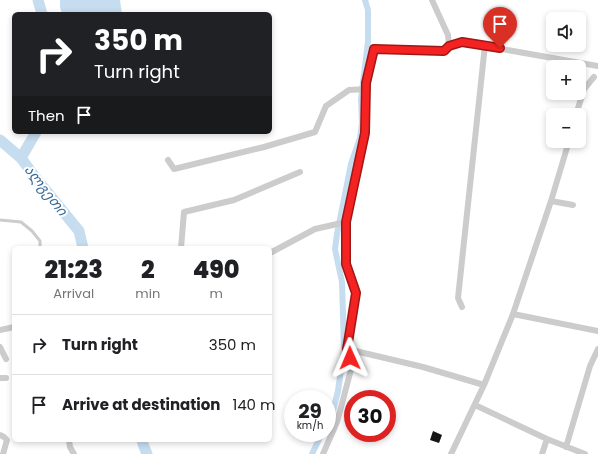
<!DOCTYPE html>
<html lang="en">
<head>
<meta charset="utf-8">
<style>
  :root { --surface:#fff; --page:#f2f2f2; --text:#202124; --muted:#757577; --line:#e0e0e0 }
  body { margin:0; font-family:Poppins,"Noto Sans Georgian",sans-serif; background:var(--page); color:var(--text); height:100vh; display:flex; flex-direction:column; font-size:15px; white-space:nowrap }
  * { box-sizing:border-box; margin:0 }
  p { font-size:13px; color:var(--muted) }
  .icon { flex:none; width:22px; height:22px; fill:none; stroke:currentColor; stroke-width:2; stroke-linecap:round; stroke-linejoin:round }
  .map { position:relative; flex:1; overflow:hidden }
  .side { position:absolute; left:12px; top:246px; width:260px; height:196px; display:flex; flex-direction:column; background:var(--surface); border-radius:6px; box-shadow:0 2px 6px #0003 }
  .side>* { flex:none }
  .banner { position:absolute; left:12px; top:12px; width:260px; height:122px; border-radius:6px; box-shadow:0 2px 6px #0003; background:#202124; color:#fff; overflow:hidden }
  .fabs { position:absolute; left:546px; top:12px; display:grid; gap:8px }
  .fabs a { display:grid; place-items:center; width:40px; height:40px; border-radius:6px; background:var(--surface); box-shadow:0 2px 6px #0003; font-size:20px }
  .speed { position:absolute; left:284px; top:390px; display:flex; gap:8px; font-size:20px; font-weight:700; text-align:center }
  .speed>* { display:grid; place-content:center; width:52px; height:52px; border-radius:50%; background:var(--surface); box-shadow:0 2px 6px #0003; line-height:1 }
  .speed small { font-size:10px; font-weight:400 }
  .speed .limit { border:6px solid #d22; background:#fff; color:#111 }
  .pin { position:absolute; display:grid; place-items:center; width:34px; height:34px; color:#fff; margin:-41px -17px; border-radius:50% 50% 50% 0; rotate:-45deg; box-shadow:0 0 4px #0007 }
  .pin .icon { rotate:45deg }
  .me { position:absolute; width:44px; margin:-22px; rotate:359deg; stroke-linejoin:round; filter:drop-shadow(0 0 3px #0008) }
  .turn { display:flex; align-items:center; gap:14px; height:84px; padding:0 16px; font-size:18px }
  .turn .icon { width:52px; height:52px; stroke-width:2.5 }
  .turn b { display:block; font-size:28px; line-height:34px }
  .then { display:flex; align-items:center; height:38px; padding:0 16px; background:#0003; gap:8px; font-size:15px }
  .eta { display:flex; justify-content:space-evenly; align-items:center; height:68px; text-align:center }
  .eta b { font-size:24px; font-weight:800; line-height:28px }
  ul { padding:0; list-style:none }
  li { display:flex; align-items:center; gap:12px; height:60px; padding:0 16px; border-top:1px solid var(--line) }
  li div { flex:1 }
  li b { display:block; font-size:15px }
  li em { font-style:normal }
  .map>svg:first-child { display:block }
  .water { fill:#c6dcef }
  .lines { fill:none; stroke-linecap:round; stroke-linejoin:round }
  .canal { stroke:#c6dcef; stroke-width:6 }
  .river { stroke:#c6dcef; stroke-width:11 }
  .building { fill:#161616 }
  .lane { stroke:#ccc; stroke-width:3 }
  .street { stroke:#ccc; stroke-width:6 }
  .route-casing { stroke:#9f1716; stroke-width:10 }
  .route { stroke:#f42322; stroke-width:7 }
  .labels { text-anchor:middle; stroke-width:4; stroke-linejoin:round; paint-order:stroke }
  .water-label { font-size:14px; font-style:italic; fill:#356a98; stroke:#fff }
</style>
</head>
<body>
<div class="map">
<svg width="598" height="454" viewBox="0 0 598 454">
  <rect width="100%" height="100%" fill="#fff"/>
  <!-- water -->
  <path class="water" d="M60,0H120L122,14H62L60,7Z"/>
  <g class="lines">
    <!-- canal -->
    <path class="canal" d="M327,424L332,415L338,391L344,349L342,282L335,249L337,234L351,164L360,138L362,123L361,99L368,41V10L365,0
      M312,454L322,433"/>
    <!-- river -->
    <path class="river" d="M38,0L42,14
      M36,132L21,158L35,177L79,231L83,248
      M0,140L21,158
      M142,440L143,444L147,454"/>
  </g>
  <!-- building -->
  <path class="building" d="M433,431L442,435L439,443L430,440Z"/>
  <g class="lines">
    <!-- lane -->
    <path class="lane" d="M0,220L21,222L32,231L40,241V248"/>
    <!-- street -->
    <path class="street" d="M432,0L448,35L449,46
      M576,115L584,89L594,77
      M168,160L174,169L264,147L315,132L326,106L349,90L366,89
      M551,201L573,205
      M181,248L184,212L234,200L300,172
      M270,253L315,229L346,222
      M462,307L458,298L485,45
      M513,314L598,331
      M0,330L14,327
      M0,347L6,359
      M347,349L423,367L484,385
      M0,378H6
      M475,405L547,439L585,454
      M0,435L4,437L7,440L3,454
      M69,440L70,447L74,454
      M566,447L590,366L598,349
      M323,454L337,422L352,366L347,349L356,293L346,264V222L365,133L366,83L374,49L444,51L449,46L462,42L598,66
      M451,454L484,385L513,314L551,201L569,141
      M542,454L547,439"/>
  </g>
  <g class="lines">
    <defs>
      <path id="route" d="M350,358L347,349L356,293L346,264V222L365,133L366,83L374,49L444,51L449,46L462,42L500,48"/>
    </defs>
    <!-- route casing -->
    <use href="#route" class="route-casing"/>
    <!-- route -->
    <use href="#route" class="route"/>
  </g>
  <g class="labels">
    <!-- water labels -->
    <g class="water-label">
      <text transform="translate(46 190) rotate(52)" y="5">ალგეთი</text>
    </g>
  </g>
</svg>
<div class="fabs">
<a><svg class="icon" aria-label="sound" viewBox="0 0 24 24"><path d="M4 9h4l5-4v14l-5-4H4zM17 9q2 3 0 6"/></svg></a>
<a>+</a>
<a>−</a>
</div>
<div class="speed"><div>29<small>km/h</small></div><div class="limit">30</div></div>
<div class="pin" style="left:500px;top:48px;background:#d93025"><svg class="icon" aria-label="arrive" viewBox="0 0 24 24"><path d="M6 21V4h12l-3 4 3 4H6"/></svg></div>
<svg class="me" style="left:350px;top:358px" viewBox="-20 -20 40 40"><path d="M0-17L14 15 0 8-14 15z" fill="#f42322" stroke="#fff" stroke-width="4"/></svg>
<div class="banner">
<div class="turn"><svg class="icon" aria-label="right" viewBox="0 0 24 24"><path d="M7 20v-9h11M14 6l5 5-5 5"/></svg><div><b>350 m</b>Turn right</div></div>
<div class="then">Then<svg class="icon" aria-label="arrive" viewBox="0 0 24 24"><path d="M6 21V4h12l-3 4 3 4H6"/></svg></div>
</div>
<section class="side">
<div class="eta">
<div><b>21:23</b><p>Arrival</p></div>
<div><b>2</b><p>min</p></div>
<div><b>490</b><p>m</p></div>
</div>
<ul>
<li><svg class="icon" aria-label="right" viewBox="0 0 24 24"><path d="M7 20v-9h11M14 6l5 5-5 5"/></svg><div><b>Turn right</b></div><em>350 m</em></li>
<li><svg class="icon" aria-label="arrive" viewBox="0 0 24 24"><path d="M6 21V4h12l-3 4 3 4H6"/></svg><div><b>Arrive at destination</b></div><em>140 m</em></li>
</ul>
</section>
</div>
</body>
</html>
